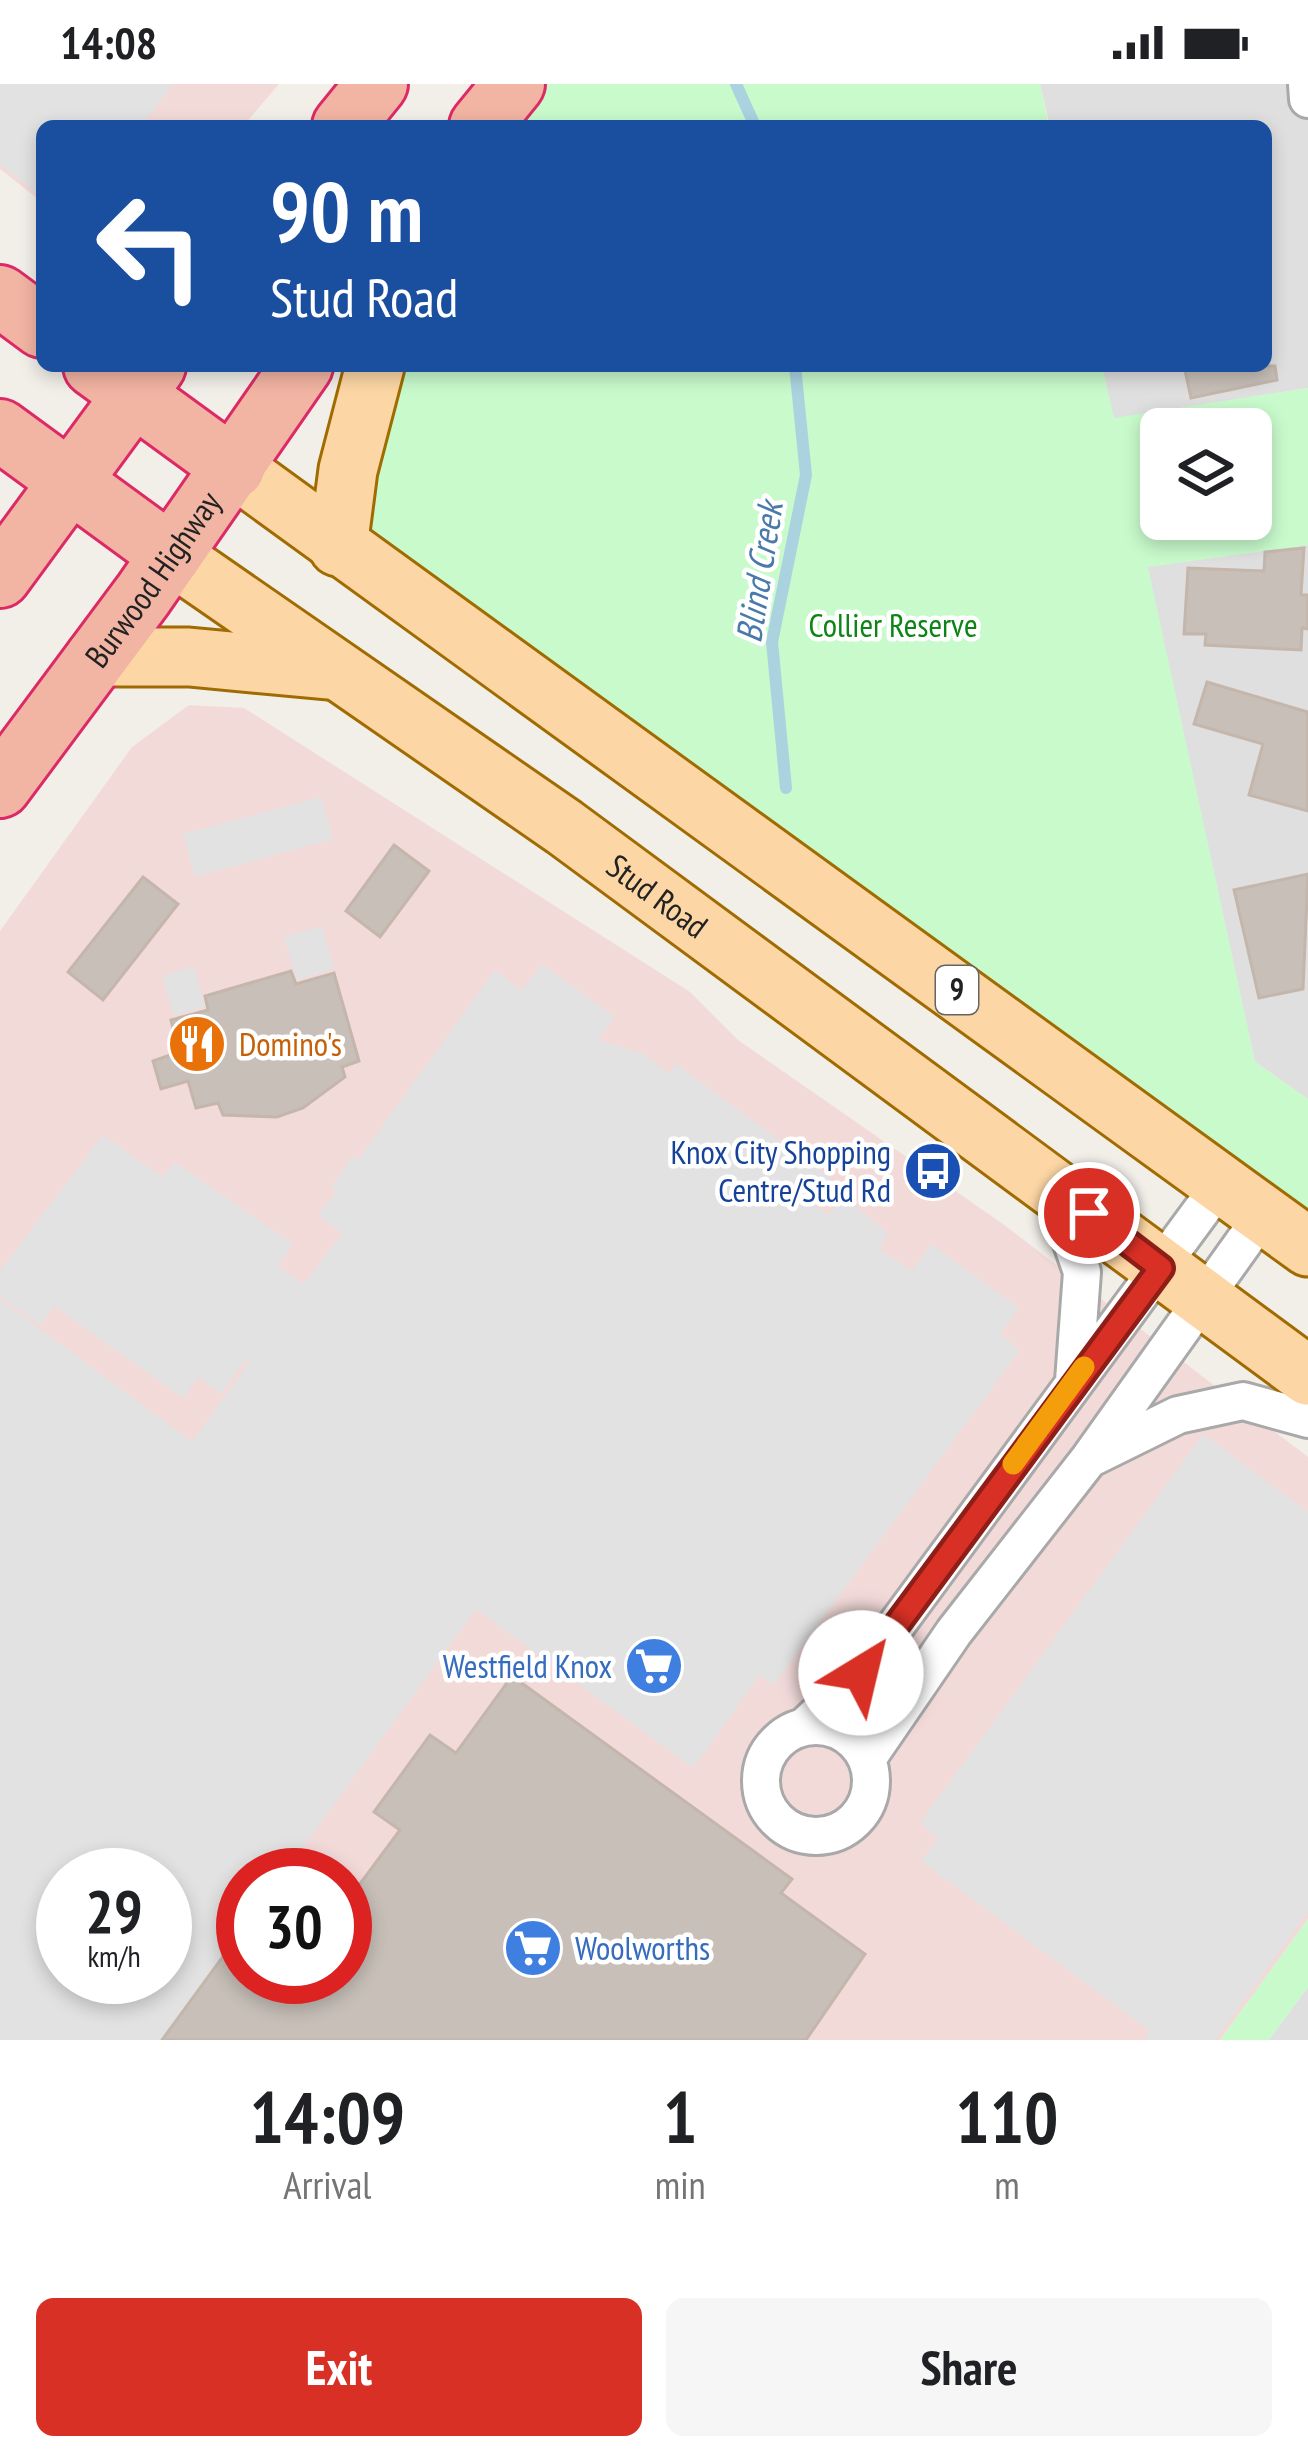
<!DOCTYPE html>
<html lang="en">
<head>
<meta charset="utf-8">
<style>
  :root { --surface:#fff; --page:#f6f6f6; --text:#202124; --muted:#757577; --accent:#d93025 }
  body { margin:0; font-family:"PT Sans Narrow",sans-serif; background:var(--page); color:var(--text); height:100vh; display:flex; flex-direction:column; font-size:45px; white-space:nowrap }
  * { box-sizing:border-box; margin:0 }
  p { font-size:39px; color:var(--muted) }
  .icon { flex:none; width:66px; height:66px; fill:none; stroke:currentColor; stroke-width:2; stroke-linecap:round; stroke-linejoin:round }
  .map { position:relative; height:1956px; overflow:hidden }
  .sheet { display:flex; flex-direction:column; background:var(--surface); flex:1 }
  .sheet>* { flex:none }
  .top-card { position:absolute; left:36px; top:36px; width:1236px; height:252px; border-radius:18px; box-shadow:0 6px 18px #0003; background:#1a4fa0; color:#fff; overflow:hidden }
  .buttons { position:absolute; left:1140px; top:324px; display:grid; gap:24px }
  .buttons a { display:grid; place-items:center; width:132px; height:132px; border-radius:18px; background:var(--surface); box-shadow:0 6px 18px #0003; font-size:60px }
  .speed { position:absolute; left:36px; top:1764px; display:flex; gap:24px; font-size:60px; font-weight:700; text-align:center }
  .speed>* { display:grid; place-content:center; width:156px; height:156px; border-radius:50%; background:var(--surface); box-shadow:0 6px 18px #0003; line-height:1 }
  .speed small { font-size:30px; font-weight:400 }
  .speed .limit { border:18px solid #d22; background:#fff; color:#111 }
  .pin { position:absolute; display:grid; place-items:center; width:102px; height:102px; color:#fff; margin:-51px; border:6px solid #fff; border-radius:50%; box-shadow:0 3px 12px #0007 }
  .me { position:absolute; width:132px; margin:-66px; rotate:36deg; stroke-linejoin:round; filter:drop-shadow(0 0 9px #0008) }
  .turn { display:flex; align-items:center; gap:42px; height:252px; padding:0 36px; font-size:54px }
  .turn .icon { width:156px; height:156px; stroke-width:2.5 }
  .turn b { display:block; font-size:84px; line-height:102px }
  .eta { display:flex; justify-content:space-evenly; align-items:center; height:204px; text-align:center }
  .eta b { font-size:72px; font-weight:700; line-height:84px }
  .primary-button { display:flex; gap:24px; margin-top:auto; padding:24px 36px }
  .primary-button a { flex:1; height:138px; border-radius:18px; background:var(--accent); color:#fff; font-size:48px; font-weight:700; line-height:138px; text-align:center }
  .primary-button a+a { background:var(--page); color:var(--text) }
  .status { display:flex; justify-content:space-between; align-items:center; height:84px; padding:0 60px; background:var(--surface); direction:ltr }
  .status svg { height:33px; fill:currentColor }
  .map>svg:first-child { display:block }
  .residential { fill:#e0dfdf }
  .commercial { fill:#f2dad9; fill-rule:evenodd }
  .park { fill:#c8facc; fill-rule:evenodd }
  .parking { fill:#e2e2e2; fill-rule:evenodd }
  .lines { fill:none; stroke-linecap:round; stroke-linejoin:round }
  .stream { stroke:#aad3df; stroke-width:12 }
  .building { fill:#c7bfb8; stroke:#c4b6ab; stroke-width:3 }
  .minor-casing { stroke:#a9a9a9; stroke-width:42 }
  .primary-casing { stroke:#a06b00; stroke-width:63 }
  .trunk-casing { stroke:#dc2a67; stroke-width:66 }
  .minor { stroke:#fff; stroke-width:36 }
  .primary { stroke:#fcd6a4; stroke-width:57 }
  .trunk { stroke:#f2b4a3; stroke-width:60 }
  .route-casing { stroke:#8d1f18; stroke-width:30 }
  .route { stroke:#d93025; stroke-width:21 }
  .slow { stroke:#f59e0b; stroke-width:21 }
  .labels { text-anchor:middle; stroke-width:9; stroke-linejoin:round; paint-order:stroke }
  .shield { fill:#fff; stroke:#646464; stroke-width:3 }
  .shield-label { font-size:30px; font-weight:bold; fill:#222 }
  .street-label { font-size:33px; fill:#222; stroke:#fff }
  .park-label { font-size:33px; fill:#0c8416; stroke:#fff }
  .food-label { font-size:33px; fill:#c56008; stroke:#fff; text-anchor:start }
  .transit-label { font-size:33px; fill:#164399; stroke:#fff; text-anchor:end }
  .shop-label { font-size:33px; fill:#366cbe; stroke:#fff; text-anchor:end }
  .water-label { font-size:36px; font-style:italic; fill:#4a7aab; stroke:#fff }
</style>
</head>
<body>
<div class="status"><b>14:08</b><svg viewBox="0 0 49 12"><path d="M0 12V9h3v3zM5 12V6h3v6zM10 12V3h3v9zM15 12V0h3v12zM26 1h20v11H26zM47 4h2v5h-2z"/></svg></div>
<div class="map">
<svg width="1308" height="1956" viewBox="0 0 1308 1956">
  <rect width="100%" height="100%" fill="#f2efe9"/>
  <!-- residential -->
  <path class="residential" d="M1040,0H1308V304L1113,335L1102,282H1266V42H1050Z
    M1308,461V1015L1255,978L1147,481Z
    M1308,1903V1956H1269Z"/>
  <!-- commercial -->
  <path class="commercial" d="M0,0H279L243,42H42V118L0,85Z
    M189,621L244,624L690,908L738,956L1003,1140L1308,1373V1835L1220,1956H0V847L132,663ZM63,1791H165V1893H63ZM243,1791H345V1893H243Z"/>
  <!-- park -->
  <path class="park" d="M514,0H1040L1049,42H480Z
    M375,282H1102L1114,334L1308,304V461L1148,483L1255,978L1308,1015V1163L338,463ZM1161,345H1251V435H1161Z
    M1308,1835V1903L1269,1956H1220Z"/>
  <!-- parking -->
  <path class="parking" d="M0,0H173L141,42H42V113L0,80Z
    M321,713L333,755L195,793L183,750Z
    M322,842L334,885L297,896L284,853Z
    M542,880L615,933L598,956L642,969L669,990L676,980L831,1094L814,1122L828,1131L843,1112L888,1149L880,1165L912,1187L931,1160L1019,1224L1000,1250L1020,1266L774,1601L760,1591L693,1684L476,1525L283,1791H243V1845L162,1956H0V1215L192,1358L250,1277L246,1275L221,1310L198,1293L183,1314L54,1222L40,1241L0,1212V1187L103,1051L162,1093L175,1078L293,1160L277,1182L304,1200L342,1149L318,1131L336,1108L331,1103L352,1073L358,1076L495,886L522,906ZM63,1791H165V1893H63Z
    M194,883L205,923L174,932L162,892Z
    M1203,1350L1308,1428V1828L1215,1956H1144L1150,1947L921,1777L939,1755L920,1739Z"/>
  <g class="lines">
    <!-- stream -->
    <path class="stream" d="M736,0L755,42
      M786,704L772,558L806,391L795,282"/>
  </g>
  <!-- building -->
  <path class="building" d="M1184,282H1275L1277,296L1191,314Z
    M1304,464L1301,511H1308V545L1302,544L1301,566L1205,561L1206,550H1184L1188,484L1264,487L1265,468Z
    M1207,598L1308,628V727L1249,711L1263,660L1194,640Z
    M394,761L429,787L380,853L346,827Z
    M1308,790L1303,905L1259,914L1234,806Z
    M143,793L178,820L103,916L68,888Z
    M291,887L296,900L334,889L359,977L342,983L345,993L303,1024L277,1033L223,1031L218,1019L196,1024L188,997L161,1005L153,977L179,968L171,936L208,926L205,912Z
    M512,1592L792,1795L781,1809L865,1870L806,1956H162L243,1845V1893H345V1820L400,1746L374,1728L430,1651L456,1669Z"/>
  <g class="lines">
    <defs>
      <path id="minor" d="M1307,0L1308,15
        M1054,1107L1082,1188L1074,1297
        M1091,1374L1178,1331L1243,1317L1308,1335
        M761 1697a55 55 0 1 1 110 0a55 55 0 1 1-110 0Z
        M804,1643L861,1589L1221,1100
        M867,1675L954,1548L1089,1375L1263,1131"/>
      <g id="primary">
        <path d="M234,384L1308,1163"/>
        <path d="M338,463L348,386L375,282"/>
        <path id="s1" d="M171,471L564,743L1308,1292"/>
        <path d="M95,573H189L327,586"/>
      </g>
      <g id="trunk">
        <path d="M343,42L377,0"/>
        <path d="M480,42L514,0"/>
        <path d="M0,212L42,243"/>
        <path d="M94,282L234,384"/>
        <path d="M0,346L171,471"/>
        <path d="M0,493L155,282"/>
        <path id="s2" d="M0,703L143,511L302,282"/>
      </g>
    </defs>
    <!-- minor casing -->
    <use href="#minor" class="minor-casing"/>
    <!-- primary casing -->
    <use href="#primary" class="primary-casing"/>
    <!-- trunk casing -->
    <use href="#trunk" class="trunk-casing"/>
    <!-- minor -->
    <use href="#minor" class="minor"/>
    <!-- primary -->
    <use href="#primary" class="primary"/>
    <!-- trunk -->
    <use href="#trunk" class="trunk"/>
  </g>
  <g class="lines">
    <defs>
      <path id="route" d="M861,1589L1161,1184L1089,1129"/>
    </defs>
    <!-- route casing -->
    <use href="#route" class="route-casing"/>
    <!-- route -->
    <use href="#route" class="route"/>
    <!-- slow -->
    <path class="slow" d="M1013,1380L1084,1283"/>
  </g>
  <!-- icons -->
  <defs>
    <symbol id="restaurant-disc" viewBox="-11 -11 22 22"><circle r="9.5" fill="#e8710a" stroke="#fff"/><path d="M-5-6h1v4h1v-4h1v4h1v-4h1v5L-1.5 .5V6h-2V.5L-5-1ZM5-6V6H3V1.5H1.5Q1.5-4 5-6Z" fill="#fff"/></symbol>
    <symbol id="bus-disc" viewBox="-11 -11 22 22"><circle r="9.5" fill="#1a4fb4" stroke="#fff"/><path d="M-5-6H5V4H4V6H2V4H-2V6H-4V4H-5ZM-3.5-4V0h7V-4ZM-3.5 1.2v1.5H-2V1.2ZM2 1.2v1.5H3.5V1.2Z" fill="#fff"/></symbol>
    <symbol id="supermarket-disc" viewBox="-11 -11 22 22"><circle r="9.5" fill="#3f7fe0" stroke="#fff"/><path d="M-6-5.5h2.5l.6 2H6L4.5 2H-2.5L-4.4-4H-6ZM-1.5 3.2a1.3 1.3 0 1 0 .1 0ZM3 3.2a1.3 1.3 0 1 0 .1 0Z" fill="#fff"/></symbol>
  </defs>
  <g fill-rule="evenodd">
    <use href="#restaurant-disc" x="164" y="927" width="66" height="66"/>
    <use href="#bus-disc" x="900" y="1054" width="66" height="66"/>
    <use href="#supermarket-disc" x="621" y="1549" width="66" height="66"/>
    <use href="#supermarket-disc" x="500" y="1831" width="66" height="66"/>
  </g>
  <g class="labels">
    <!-- shield labels -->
    <rect class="shield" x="936" y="882" width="42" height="48" rx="9"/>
    <g class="shield-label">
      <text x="957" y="916">9</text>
    </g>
    <!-- street labels -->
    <g class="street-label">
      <text dy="12" stroke="none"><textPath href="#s2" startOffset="258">Burwood Highway</textPath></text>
      <text dy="12" stroke="none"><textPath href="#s1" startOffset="594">Stud Road</textPath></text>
    </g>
    <!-- park labels -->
    <g class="park-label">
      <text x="893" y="553">Collier Reserve</text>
    </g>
    <!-- food labels -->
    <g class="food-label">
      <text x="239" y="972">Domino's</text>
    </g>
    <!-- transit labels -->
    <g class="transit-label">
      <text x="891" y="1080">Knox City Shopping<tspan x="891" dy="38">Centre/Stud Rd</tspan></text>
    </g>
    <!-- shop labels -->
    <g class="shop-label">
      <text x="612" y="1594">Westfield Knox</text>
      <text x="575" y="1876" text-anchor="start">Woolworths</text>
    </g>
    <!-- water labels -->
    <g class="water-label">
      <text transform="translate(759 488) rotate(-81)" y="13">Blind Creek</text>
    </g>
  </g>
</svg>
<div class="buttons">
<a><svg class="icon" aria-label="layers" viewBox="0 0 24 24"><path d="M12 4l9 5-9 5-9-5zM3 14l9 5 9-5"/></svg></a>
</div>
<div class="speed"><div>29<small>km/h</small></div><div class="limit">30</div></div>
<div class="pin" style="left:1089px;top:1129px;background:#d93025"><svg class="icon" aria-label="arrive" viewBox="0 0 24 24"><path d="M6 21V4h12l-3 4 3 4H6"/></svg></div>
<svg class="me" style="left:861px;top:1589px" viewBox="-20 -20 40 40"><circle r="19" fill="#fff"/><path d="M0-13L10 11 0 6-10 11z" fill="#d93025"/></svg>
<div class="top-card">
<div class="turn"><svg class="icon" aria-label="left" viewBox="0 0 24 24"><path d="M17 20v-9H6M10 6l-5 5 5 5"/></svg><div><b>90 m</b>Stud Road</div></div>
</div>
</div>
<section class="sheet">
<div class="eta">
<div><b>14:09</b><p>Arrival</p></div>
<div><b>1</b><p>min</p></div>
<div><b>110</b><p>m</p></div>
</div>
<div class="primary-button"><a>Exit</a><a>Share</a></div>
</section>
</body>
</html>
